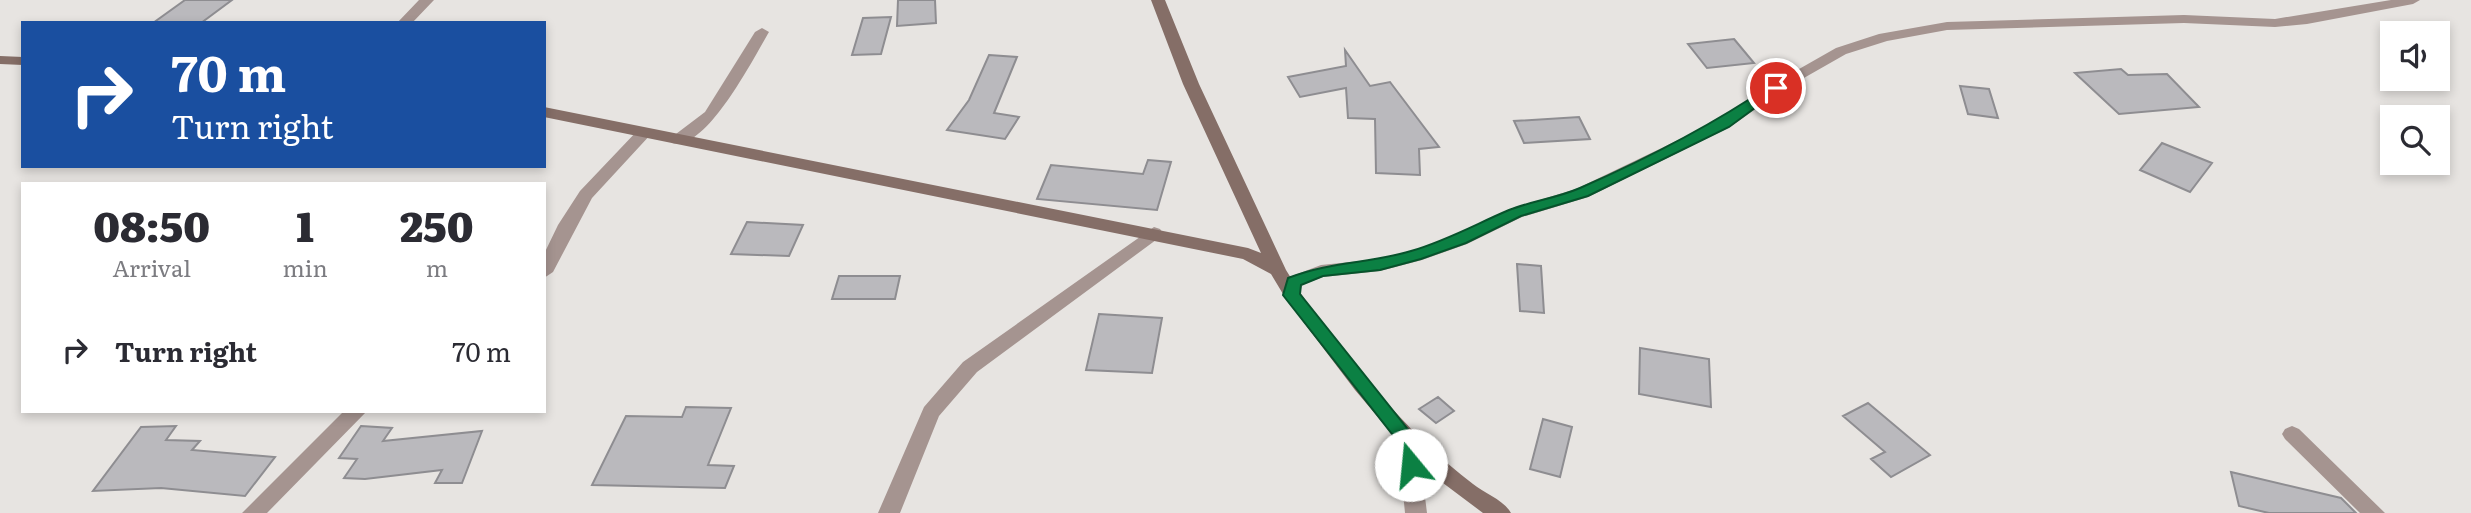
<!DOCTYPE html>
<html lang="en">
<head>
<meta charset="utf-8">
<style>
  :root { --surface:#fff; --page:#f2f2f3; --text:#2b2b33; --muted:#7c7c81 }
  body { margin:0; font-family:Literata,serif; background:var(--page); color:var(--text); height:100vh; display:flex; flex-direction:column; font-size:26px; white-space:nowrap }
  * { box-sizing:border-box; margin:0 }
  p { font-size:23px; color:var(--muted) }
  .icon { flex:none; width:38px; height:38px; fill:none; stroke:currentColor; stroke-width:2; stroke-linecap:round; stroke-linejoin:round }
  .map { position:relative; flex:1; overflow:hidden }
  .side { position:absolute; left:21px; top:182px; width:525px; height:231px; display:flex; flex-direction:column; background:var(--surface); border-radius:0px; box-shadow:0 4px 10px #0003 }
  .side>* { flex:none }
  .guide { position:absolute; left:21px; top:21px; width:525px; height:147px; border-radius:0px; box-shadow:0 4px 10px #0003; background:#1a4fa0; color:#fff; overflow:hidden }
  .buttons { position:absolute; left:2380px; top:21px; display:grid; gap:14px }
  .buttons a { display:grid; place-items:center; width:70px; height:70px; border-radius:0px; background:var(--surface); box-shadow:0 4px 10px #0003; font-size:35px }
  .pin { position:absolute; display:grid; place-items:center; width:60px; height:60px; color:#fff; margin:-30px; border:4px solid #fff; border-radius:50%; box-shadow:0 2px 7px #0007 }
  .me { position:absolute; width:77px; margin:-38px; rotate:343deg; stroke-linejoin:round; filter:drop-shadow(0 0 5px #0008) }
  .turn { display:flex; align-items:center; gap:24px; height:147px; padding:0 35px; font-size:32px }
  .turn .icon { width:91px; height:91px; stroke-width:2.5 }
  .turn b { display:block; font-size:49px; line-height:60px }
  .eta { display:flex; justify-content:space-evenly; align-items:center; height:119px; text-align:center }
  .eta b { font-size:42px; font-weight:800; line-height:49px }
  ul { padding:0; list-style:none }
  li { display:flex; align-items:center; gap:21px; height:98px; padding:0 35px }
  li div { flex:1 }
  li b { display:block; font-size:26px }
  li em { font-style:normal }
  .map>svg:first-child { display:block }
  .building { fill:#bab9bd; stroke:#8e8d91; stroke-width:2 }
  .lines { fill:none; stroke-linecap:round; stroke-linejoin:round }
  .street { fill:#a59490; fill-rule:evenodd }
  .secondary { fill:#856e67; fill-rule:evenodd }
  .route { fill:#0b8043; stroke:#07532c; stroke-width:2 }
</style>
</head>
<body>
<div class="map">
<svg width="2471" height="513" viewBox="0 0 2471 513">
  <rect width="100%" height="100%" fill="#e7e4e1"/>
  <!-- building -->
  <path class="building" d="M185,0H232L201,23H153Z
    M898,0H935L936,23L897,26Z
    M891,17L881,54L852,55L863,18Z
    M1734,39L1754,63L1707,68L1688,44Z
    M1345,50L1370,86L1390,82L1439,147L1419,149L1420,175L1376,173L1375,119L1348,118L1346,88L1300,97L1288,77L1346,66Z
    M989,55L1017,57L994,113L1019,117L1005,139L947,130L969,100Z
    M2121,69L2128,75L2167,74L2199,107L2119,114L2075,73Z
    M1960,86L1989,89L1998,118L1968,114Z
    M1579,117L1590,139L1524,143L1514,121Z
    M2162,143L2212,163L2190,192L2140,170Z
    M1148,160L1171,162L1157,210L1037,199L1051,165L1143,174Z
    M747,222L803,225L789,256L731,254Z
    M1517,264L1541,266L1544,313L1520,311Z
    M839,276H900L895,299H832Z
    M1099,314L1162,318L1152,373L1086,370Z
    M1640,348L1709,359L1711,407L1639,394Z
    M1438,397L1454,411L1436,423L1419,409Z
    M1868,403L1930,455L1891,477L1871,459L1885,452L1843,416Z
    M686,407L731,408L708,465L734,466L725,488L592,485L626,416L682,417Z
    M1543,419L1572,427L1560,477L1530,469Z
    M176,426L166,440L200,441L192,450L275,457L245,496L161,488L93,491L141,427Z
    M361,426L392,428L383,441L482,431L462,483H435L442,470L365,479L344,478L357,459L339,458Z
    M2231,472L2341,498L2356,513H2269L2239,506Z"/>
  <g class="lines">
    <!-- street -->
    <path class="street" d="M419,0H434L412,23H397Z
      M2391,0H2420L2413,4L2307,24L2275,27L2184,23L1947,30L1887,41L1846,54L1781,91L1730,127L1588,197L1522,217L1467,244L1422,260L1380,271L1323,277L1302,285L1298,299L1292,301L1283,295L1287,278L1321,265L1380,259L1412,251L1455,236L1510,209L1576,189L1718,121L1771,85L1836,48L1879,34L1947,22L2184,15L2275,19Z
      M762,28L769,32C754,57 706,152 672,143L670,140L672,137L705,112L755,32Z
      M644,128L652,133L592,198L553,272L544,278V254L558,225L580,191L638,130Z
      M1154,227L1160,229L1163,233L1160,237L977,372L939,416L900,513H878L924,407L963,362Z
      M344,411H367L267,513H242Z
      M2292,426L2299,429L2385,513H2360L2285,439L2282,434L2285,429Z
      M1408,433L1415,436L1418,441L1427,513H1405L1398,441L1401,436Z"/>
    <!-- secondary -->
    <path class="secondary" d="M1151,0H1165L1199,84L1286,270C1320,327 1380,400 1428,445C1442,459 1457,472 1473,484C1484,493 1504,500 1511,513H1483L1431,474L1404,448L1355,390L1286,299L1271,274L1243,259L544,117V107L1248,248L1261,253L1183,84Z
      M0,56L23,57V65L0,64Z"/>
  </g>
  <!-- route -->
  <path class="route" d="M1771,85L1782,88L1729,127L1588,196L1521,216L1466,243L1421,259L1380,270L1323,276L1301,285L1300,294L1414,437L1420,465L1417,470H1404L1399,443L1286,299L1283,295L1288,278C1331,261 1368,264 1411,251C1446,241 1476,224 1509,210C1532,201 1557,198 1580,188C1646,159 1711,126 1771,85Z"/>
</svg>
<div class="buttons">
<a><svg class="icon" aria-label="sound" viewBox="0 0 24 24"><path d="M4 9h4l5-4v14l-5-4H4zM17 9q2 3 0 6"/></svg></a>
<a><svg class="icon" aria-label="search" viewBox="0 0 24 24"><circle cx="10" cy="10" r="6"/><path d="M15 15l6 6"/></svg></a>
</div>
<div class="pin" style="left:1776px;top:88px;background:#d93025"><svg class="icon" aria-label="arrive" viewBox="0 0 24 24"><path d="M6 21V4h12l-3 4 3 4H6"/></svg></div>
<svg class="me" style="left:1411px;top:465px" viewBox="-20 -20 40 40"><circle r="19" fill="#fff"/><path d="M0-13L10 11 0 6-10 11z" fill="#0b8043"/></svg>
<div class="guide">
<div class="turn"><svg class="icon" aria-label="right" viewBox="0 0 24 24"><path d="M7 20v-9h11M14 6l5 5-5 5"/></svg><div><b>70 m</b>Turn right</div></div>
</div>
<section class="side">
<div class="eta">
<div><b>08:50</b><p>Arrival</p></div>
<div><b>1</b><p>min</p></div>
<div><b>250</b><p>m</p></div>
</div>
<ul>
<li><svg class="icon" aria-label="right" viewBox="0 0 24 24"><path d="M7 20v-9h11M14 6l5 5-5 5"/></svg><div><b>Turn right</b></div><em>70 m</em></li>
</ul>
</section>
</div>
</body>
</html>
